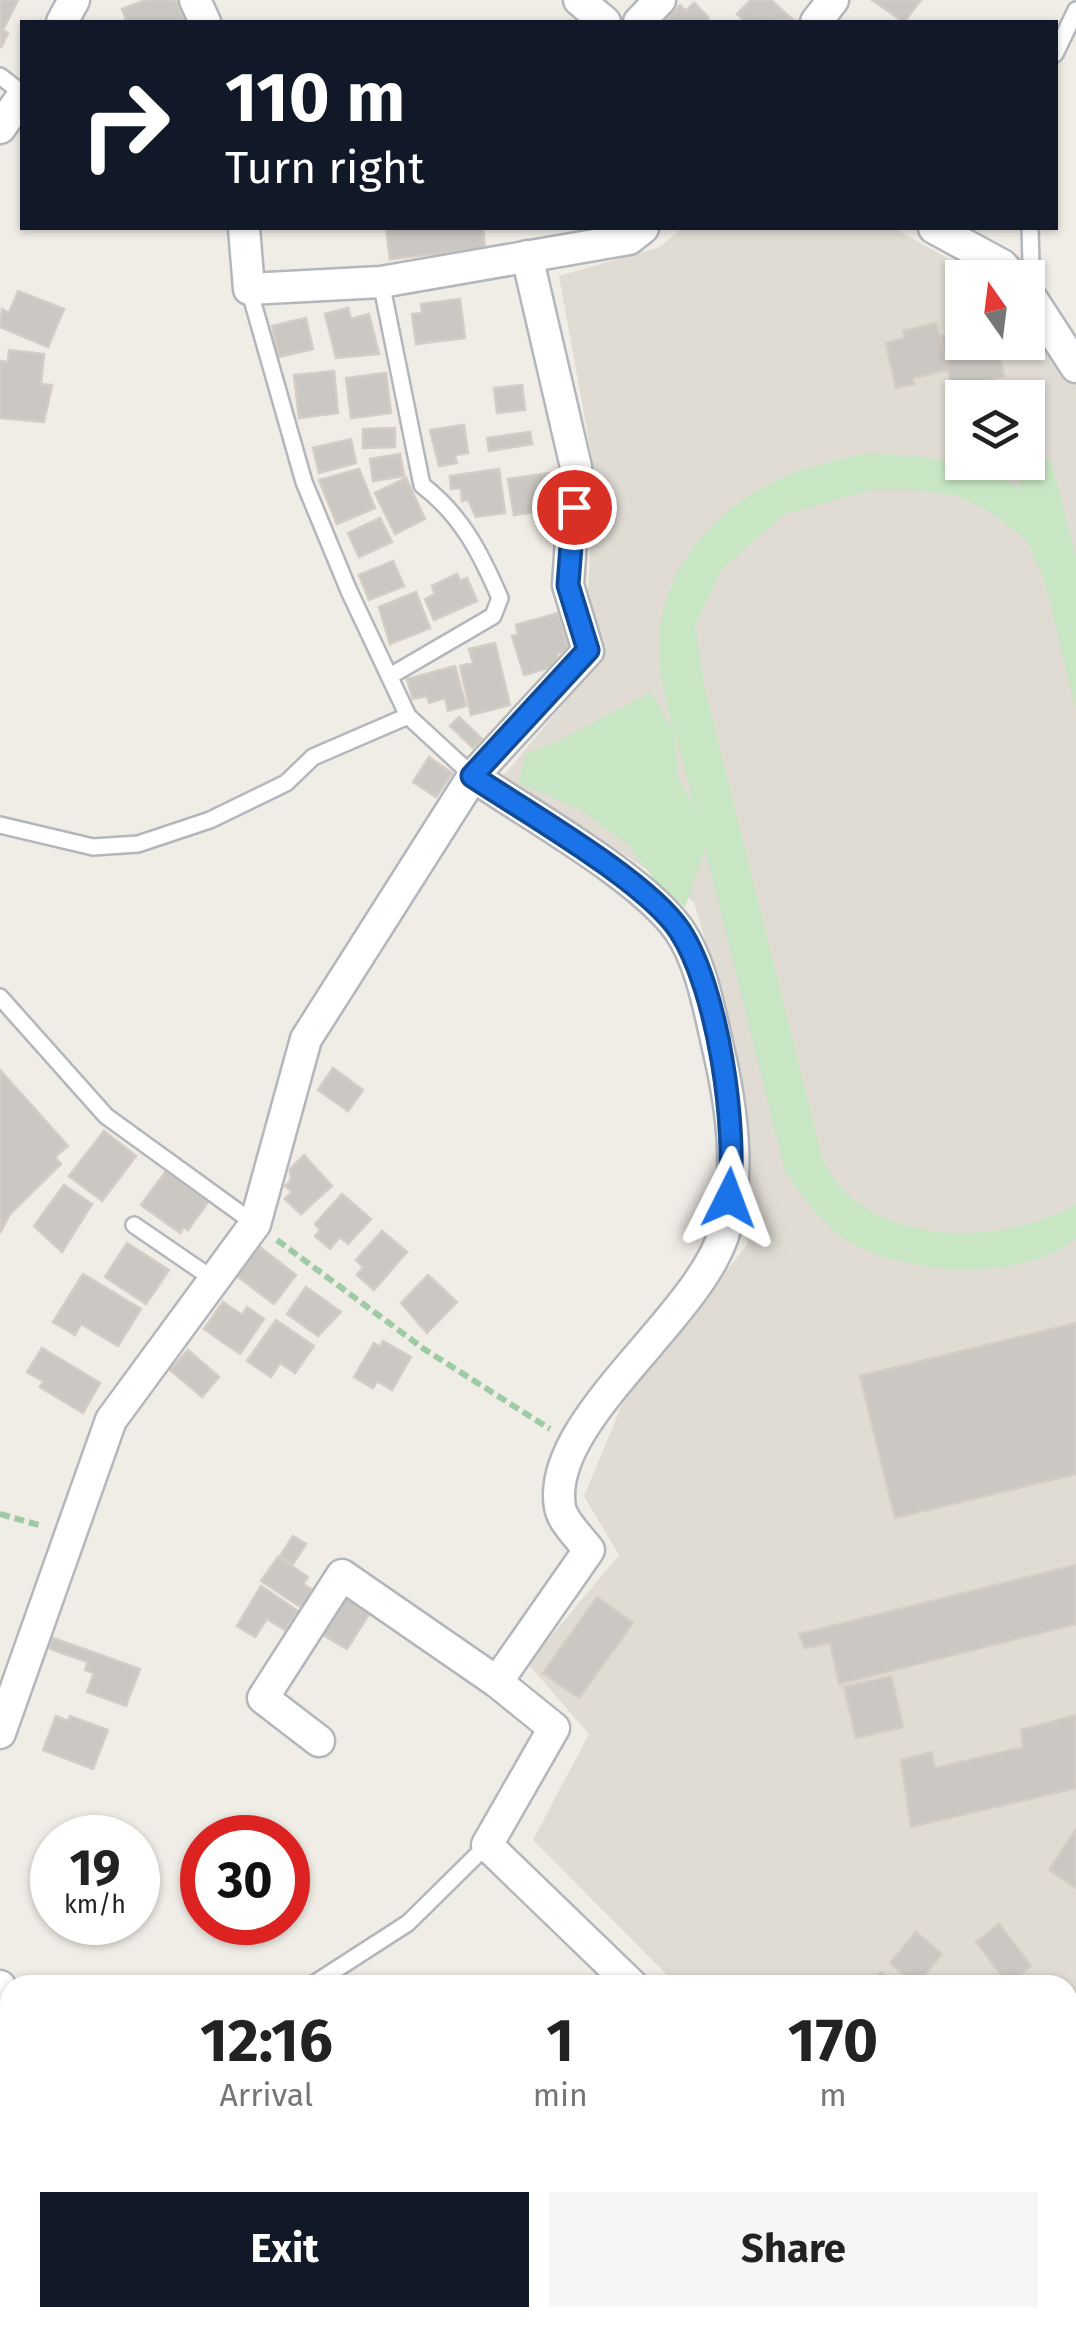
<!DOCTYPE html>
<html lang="en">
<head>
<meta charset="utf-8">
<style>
  :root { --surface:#fff; --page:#f6f6f6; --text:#222; --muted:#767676; --accent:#111827 }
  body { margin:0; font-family:"Fira Sans",sans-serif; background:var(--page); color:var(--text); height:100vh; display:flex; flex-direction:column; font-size:38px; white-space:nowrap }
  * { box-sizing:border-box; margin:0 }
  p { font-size:32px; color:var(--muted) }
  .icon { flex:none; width:55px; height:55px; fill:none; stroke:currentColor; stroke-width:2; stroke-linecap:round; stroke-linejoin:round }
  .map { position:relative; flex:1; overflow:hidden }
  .details { position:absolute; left:0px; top:1975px; width:1078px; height:352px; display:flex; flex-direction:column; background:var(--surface); border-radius:30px 30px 0 0; box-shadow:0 2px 8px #0004 }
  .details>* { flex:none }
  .top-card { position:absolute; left:20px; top:20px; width:1038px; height:210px; border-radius:0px; box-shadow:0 2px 8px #0004; background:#111827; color:#fff; overflow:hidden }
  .needle { width:65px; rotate:346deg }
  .buttons { position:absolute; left:945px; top:260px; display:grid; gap:20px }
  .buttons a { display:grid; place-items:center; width:100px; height:100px; border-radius:0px; background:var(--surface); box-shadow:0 2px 8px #0004; font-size:50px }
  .speed { position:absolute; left:30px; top:1815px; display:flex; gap:20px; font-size:50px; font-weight:700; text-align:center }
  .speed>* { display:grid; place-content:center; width:130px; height:130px; border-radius:50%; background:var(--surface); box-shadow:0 2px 8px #0004; line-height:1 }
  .speed small { font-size:25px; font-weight:400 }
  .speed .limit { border:15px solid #d22; background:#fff; color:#111 }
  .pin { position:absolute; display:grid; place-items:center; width:85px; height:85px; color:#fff; margin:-42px; border:5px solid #fff; border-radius:50%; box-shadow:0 2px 10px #0007 }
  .me { position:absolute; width:110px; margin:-55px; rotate:3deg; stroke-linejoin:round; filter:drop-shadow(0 0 8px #0008) }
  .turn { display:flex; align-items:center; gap:35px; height:210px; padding:0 40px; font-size:45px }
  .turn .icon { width:130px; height:130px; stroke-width:2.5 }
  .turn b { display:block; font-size:70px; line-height:85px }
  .eta { display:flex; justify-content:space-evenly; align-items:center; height:170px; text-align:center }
  .eta b { font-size:60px; font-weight:700; line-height:70px }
  .primary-button { display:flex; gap:20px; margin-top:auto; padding:20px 40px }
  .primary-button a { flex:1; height:115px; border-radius:0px; background:var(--accent); color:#fff; font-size:40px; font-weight:700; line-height:115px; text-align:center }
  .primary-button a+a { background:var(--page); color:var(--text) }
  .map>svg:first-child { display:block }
  .education { fill:#e0dcd4; fill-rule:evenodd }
  .green { fill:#c8e6c4 }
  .building { fill:#cbc7c2; stroke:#d4cdc5; stroke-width:2.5 }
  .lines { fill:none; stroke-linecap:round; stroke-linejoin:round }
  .lane-casing { stroke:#b3b7bb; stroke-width:20 }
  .street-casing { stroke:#b3b7bb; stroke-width:35 }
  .path { stroke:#9ecaa4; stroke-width:6; stroke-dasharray:10 5; stroke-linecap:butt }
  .lane { stroke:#fff; stroke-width:15 }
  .street { stroke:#fff; stroke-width:30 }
  .route-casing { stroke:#114b97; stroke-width:25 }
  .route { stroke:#1a73e8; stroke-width:18 }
</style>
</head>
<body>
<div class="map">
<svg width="1076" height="2326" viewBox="0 0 1076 2326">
  <rect width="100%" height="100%" fill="#f0ece6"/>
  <!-- education -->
  <path class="education" d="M682,228H894L980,277L962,278V342H1028V310L1076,382V2079L1068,2081V1985H677L533,1840L589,1734L528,1664L619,1555L584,1496L627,1393L748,1244L710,956L694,902L596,835L499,781L604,655L588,592L594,469L559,276L660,247ZM962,398H1028V462H962Z"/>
  <!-- green -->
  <path class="green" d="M866,453C922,456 974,459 1021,490L1015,465L1051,459L1076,557V712L1044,578L1026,540L992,513L957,496L914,490H873L784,514L721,571L695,625L704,684L823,1160C830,1171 836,1185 846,1193C905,1247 1010,1242 1076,1204V1239C1022,1280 928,1275 867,1251C830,1237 806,1202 785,1171L705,849L685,907L656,882L630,846L579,809L519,783L526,754L556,742L651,692L674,732L678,777L694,807C685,760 665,713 660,666C650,580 710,508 786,476C811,465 840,460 866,453Z
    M1068,2092L1076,2096V2326H870L874,2318H1068Z"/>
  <!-- building -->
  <path class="building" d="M0,0H18L3,30L8,33L1,48Z
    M146,0H176L185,22H127L122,9Z
    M751,0L772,1L792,19L746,22L737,14Z
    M872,0H921L904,22Z
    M694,3L709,18L705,22H664L680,5L686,11Z
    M386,228H483L485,248L390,259Z
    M18,291L64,309L48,347L0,327L2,309L9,313Z
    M460,299L465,338L416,344L412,314L422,313L421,304Z
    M348,308L351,319L369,314L379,354L336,358L325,314Z
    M306,318L313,349L279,357L272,326Z
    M936,323L948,370L912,378L914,384L896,388L886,343L905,338L903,331Z
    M962,331V342H986L1001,361L1004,376L952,389L941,336Z
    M9,350L44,354L41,384L52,385L44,422L0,418V361L8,362Z
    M334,371L338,413L299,418L294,375Z
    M386,373L391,413L351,418L346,378Z
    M522,385L525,410L497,413L494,388Z
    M464,425L468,453L455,455L457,463L439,466L430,430Z
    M395,428V447L363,448V429Z
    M530,432L532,444L489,451L487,438Z
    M351,439L356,463L319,473L313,448Z
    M400,454L404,476L373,481L370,459Z
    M359,469L375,508L337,524L319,480Z
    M499,469L505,513L476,517L468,500L462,501L461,488L451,489L450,476Z
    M550,473V510L514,515L508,479Z
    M406,478L425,519L395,534L375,493Z
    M380,518L392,542L359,557L348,533Z
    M393,561L404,586L369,600L359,575Z
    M457,574L460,581L467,578L477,601L434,620L425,599L435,594L432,586Z
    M416,592L430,628L390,644L379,607Z
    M558,613L569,651L557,654L560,665L524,675L512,636L518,634L516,625Z
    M495,643L510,705L471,715L460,666L473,663L469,649Z
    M455,666L466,706L448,711L445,698L429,703L427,696L413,699L407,679Z
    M459,717L482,739L473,748L450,726Z
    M429,757L452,773L436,797L413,782Z
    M333,1068L363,1090L348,1111L318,1090Z
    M0,1070L68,1146L55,1157L61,1164L10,1214L0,1233Z
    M104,1131L136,1156L102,1201L69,1176Z
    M304,1155L332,1186L301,1214L285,1199L292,1192L285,1186L291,1180L290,1169Z
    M166,1171L208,1202L188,1230L184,1227L180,1233L141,1205Z
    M64,1185L92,1204L62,1252L34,1226Z
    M342,1194L371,1219L348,1244L340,1237L330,1249L315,1236L320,1230L315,1224Z
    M382,1231L407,1252L374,1290L357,1275L363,1267L356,1260Z
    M127,1243L169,1270L146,1304L105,1277Z
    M260,1247L296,1275L274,1304L237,1276Z
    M83,1274L141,1309L118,1346L81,1324L75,1335L53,1322Z
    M428,1275L457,1302L427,1333L401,1303Z
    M306,1287L341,1312L318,1336L287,1314Z
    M223,1302L242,1315L247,1307L264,1319L240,1354L204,1329Z
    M276,1320L314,1346L295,1373L280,1363L271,1377L247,1361Z
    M1076,1323V1474L895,1518L860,1376Z
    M383,1341L411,1357L392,1390L377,1381L373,1388L354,1377L374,1343L380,1347Z
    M42,1348L100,1383L83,1413L40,1387L43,1381L27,1372Z
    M188,1350L219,1377L202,1397L170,1370Z
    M293,1536L306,1544L293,1564L280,1556Z
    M278,1557L308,1577L303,1584L316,1592L305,1610L261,1581Z
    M1076,1565V1624L839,1684L830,1643L805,1648L799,1634Z
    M261,1586L298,1611L285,1630L267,1619L255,1637L237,1626Z
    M342,1593L371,1611L347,1649L318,1632Z
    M597,1597L633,1623L579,1698L543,1673Z
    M53,1638L140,1669L126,1706L87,1692L94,1673L85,1670L88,1662L50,1649Z
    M891,1676L903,1727L856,1738L844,1687Z
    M1076,1715V1788L911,1827L901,1760L932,1752L935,1768L1023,1747L1021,1730Z
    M56,1716L68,1721L70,1716L108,1730L93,1769L43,1750Z
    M1076,1829V1888L1049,1870Z
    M999,1924L1031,1966L1008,1984L976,1942Z
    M916,1932L942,1954L916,1985L890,1963Z
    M881,1972L895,1985H869Z"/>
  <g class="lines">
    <defs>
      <path id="lane" d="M1055,54L1076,10
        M0,76L22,93
        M1030,228L1032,298
        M381,282L422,485C462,516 480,552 500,598L493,616L390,676
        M249,289L304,482L349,591L408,716L473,776
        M0,825L93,847L138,844L210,820L286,783L313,757L408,716
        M0,997L106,1116L255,1224
        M134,1225L213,1279
        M312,1985L408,1923L487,1845
        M190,2326L193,2318"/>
      <path id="street" d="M195,0L205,22
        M579,0L605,22
        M62,22L74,0
        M639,22L660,0
        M816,22L833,0
        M0,128L22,97
        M244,228L249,289L381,282L629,239L643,228
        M934,228L1002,265L1014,278
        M1028,293L1076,367
        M473,776C528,814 643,878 679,930C702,963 710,1014 719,1052C732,1108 741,1177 724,1233C697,1320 545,1422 560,1507C562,1521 580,1538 589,1550L497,1682L554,1728L487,1845L632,1985
        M0,1733L111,1420L255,1224L306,1039L473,776L588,651L568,585L576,467L527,256
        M319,1741L263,1698L342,1575L497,1682
        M0,1986L10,2024
        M1068,2106L1076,2101
        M26,2326L27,2318"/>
    </defs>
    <!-- lane casing -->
    <use href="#lane" class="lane-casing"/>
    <!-- street casing -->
    <use href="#street" class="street-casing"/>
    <!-- path -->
    <path class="path" d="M277,1240L424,1349L550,1429
      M0,1514L42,1526
      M456,2326L458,2318"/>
    <!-- lane -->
    <use href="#lane" class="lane"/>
    <!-- street -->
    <use href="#street" class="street"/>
  </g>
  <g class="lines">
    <defs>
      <path id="route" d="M574,507L568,585L588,650L472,776C526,812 647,881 680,931C718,989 738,1129 729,1198"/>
    </defs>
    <!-- route casing -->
    <use href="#route" class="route-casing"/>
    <!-- route -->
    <use href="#route" class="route"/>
  </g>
</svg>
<div class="buttons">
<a><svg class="needle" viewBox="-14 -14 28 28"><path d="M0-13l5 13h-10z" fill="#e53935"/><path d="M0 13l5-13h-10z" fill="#767676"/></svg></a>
<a><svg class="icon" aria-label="layers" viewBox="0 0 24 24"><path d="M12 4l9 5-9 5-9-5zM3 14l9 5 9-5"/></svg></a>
</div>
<div class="speed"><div>19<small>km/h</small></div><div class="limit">30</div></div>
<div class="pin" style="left:574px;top:507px;background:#d93025"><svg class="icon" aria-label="arrive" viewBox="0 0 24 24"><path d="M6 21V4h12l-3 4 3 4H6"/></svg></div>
<svg class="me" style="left:729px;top:1198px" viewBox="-20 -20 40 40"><path d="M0-17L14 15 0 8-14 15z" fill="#1a73e8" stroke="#fff" stroke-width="4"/></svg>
<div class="top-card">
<div class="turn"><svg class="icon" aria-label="right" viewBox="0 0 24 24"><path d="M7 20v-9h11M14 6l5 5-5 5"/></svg><div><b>110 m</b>Turn right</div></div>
</div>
<section class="details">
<div class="eta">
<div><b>12:16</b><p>Arrival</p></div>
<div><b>1</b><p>min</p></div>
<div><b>170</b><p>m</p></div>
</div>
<div class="primary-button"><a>Exit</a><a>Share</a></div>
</section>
</div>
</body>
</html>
